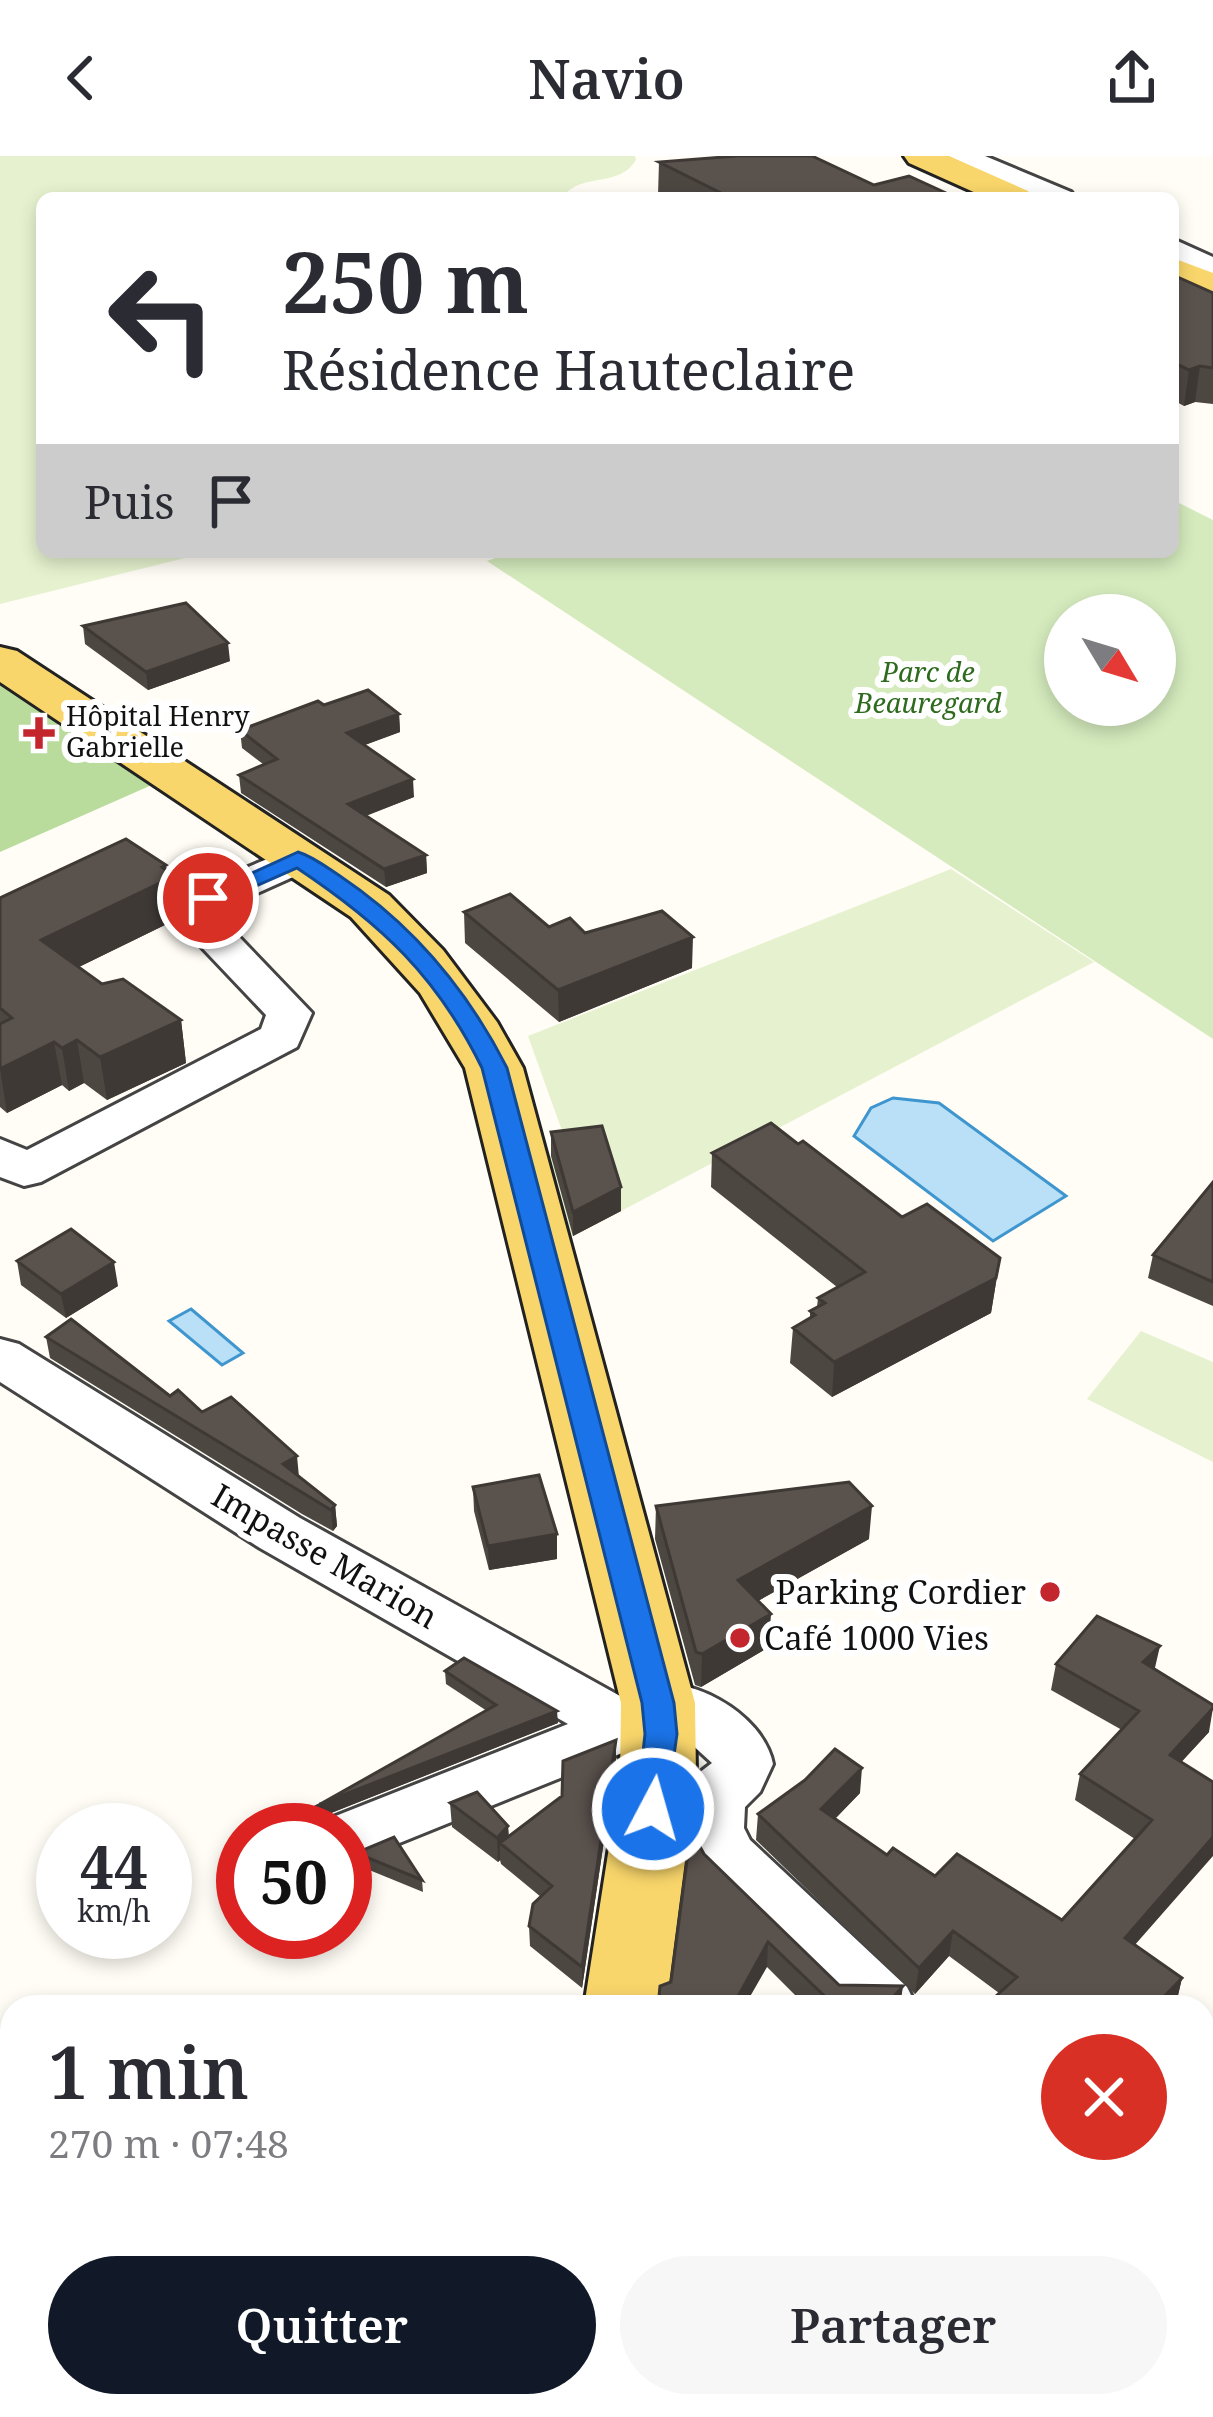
<!DOCTYPE html>
<html lang="fr">
<head>
<meta charset="utf-8">
<style>
  :root { --surface:#fff; --page:#f7f7f7; --text:#2b2b33; --muted:#7c7c81; --accent:#111827 }
  body { margin:0; font-family:"Noto Serif",serif; background:var(--page); color:var(--text); height:100vh; display:flex; flex-direction:column; font-size:45px; white-space:nowrap }
  * { box-sizing:border-box; margin:0 }
  p { font-size:39px; color:var(--muted) }
  .icon { flex:none; width:66px; height:66px; fill:none; stroke:currentColor; stroke-width:2; stroke-linecap:round; stroke-linejoin:round }
  .map { position:relative; flex:1; overflow:hidden }
  .side { position:absolute; left:0px; top:1839px; width:1215px; height:423px; display:flex; flex-direction:column; background:var(--surface); border-radius:36px 36px 0 0; box-shadow:0 6px 18px #0003 }
  .side>* { flex:none }
  .guide { position:absolute; left:36px; top:36px; width:1143px; height:366px; border-radius:18px; box-shadow:0 6px 18px #0003; background:#fff; color:var(--text); overflow:hidden }
  .needle { width:78px; rotate:128deg }
  .tools { position:absolute; left:1044px; top:438px; display:grid; gap:24px }
  .tools a { display:grid; place-items:center; width:132px; height:132px; border-radius:50%; background:var(--surface); box-shadow:0 6px 18px #0003; font-size:60px }
  .speed { position:absolute; left:36px; top:1647px; display:flex; gap:24px; font-size:60px; font-weight:700; text-align:center }
  .speed>* { display:grid; place-content:center; width:156px; height:156px; border-radius:50%; background:var(--surface); box-shadow:0 6px 18px #0003; line-height:1 }
  .speed small { font-size:30px; font-weight:400 }
  .speed .limit { border:18px solid #d22; background:#fff; color:#111 }
  .pin { position:absolute; display:grid; place-items:center; width:102px; height:102px; color:#fff; margin:-51px; border:6px solid #fff; border-radius:50%; box-shadow:0 3px 12px #0007 }
  .me { position:absolute; width:132px; margin:-66px; rotate:6deg; stroke-linejoin:round; filter:drop-shadow(0 0 9px #0008) }
  .turn { display:flex; align-items:center; gap:42px; height:252px; padding:0 48px; font-size:54px }
  .turn .icon { width:156px; height:156px; stroke-width:2.5 }
  .turn b { display:block; font-size:84px; line-height:102px }
  .then { display:flex; align-items:center; height:114px; padding:0 48px; background:#0003; gap:24px; font-size:45px }
  .round { display:grid; place-items:center; flex:none; width:126px; height:126px; border-radius:63px; background:var(--page) }
  .summary { display:flex; align-items:center; justify-content:space-between; height:204px; padding:0 48px }
  h1 { font-size:72px; font-weight:600; line-height:90px }
  .action { display:flex; gap:24px; margin-top:auto; padding:24px 48px }
  .action a { flex:1; height:138px; border-radius:72px; background:var(--accent); color:#fff; font-size:48px; font-weight:600; line-height:138px; text-align:center }
  .action a+a { background:var(--page); color:var(--text) }
  header { display:flex; justify-content:space-between; align-items:center; height:156px; padding:0 48px; background:var(--surface); font-size:54px; font-weight:600 }
  .map>svg:first-child { display:block }
  .green { fill:#d5ebbd; fill-rule:evenodd }
  .forest { fill:#b9dc9c }
  .pitch { fill:#e6f2cf }
  .water { fill:#b9e0f7; stroke:#3f96cf; stroke-width:3 }
  .lines { fill:none; stroke-linecap:round; stroke-linejoin:round }
  .minor-casing { stroke:#444; stroke-width:6 }
  .major-casing { stroke:#222; stroke-width:6 }
  .minor { fill:#fff; fill-rule:evenodd }
  .major { fill:#f9d66b; fill-rule:evenodd }
  .wall { fill:#4d4742 }
  .shaded-wall { fill:#3f3936 }
  .building { fill:#5a524d; stroke:#3f3936; stroke-width:3 }
  .route { fill:#1a73e8; stroke:#114b97; stroke-width:3 }
  .poi-dot { fill:#c4262e; stroke:#fff; stroke-width:4.5 }
  .labels { text-anchor:middle; stroke-width:12; stroke-linejoin:round; paint-order:stroke }
  .far-park-label { font-size:27px; font-style:italic; fill:#2f6b1f; stroke:#fff }
  .far-poi-label { font-size:27px; fill:#111; stroke:#fff; text-anchor:start }
  .street-label { font-size:33px; fill:#111; stroke:#fff }
  .poi-label { font-size:33px; fill:#111; stroke:#fff; text-anchor:end }
</style>
</head>
<body>
<header><svg class="icon" aria-label="back" viewBox="0 0 24 24"><path d="M15 5l-7 7 7 7"/></svg>Navio<svg class="icon" aria-label="share" viewBox="0 0 24 24"><path d="M12 15V3M7 8l5-5 5 5M5 13v7h14v-7"/></svg></header>
<div class="map">
<svg width="1213" height="2261" viewBox="0 0 1213 2261">
  <rect width="100%" height="100%" fill="#fffdf5"/>
  <!-- green -->
  <path class="green" d="M1173,344L1213,364V883L487,405L512,396H1173ZM1065,459H1155V549H1065Z"/>
  <!-- forest -->
  <path class="forest" d="M0,527L154,628L0,696Z"/>
  <!-- pitch -->
  <path class="pitch" d="M0,0H635L636,4C620,31 587,17 566,37L574,42H42V396H209L0,448Z
    M951,713L1094,806L570,1082L544,1001L570,997L528,880Z
    M1141,1175L1213,1206V1306L1087,1243Z"/>
  <!-- water -->
  <path class="water" d="M893,942L939,947L1066,1040L993,1085L854,980L871,952Z
    M191,1153L243,1197L222,1209L169,1165Z"/>
  <g class="lines">
    <defs>
      <path id="minor" d="M948,0H985L1071,36L1075,42H1037Z
        M1173,83L1213,101V121L1173,103Z
        M298,690L313,694L319,703L313,712L224,752L219,760L312,857L297,891L41,1026L24,1030L0,1021V983L27,994L261,873L266,859L174,762L194,734Z
        M0,1183L19,1188L300,1362L629,1545L637,1530C685,1515 763,1556 773,1608L760,1636L745,1651L744,1672L750,1684L907,1831L917,1851H840L706,1720L682,1674L661,1667L652,1649L661,1631L695,1620L712,1607L688,1585L682,1595L661,1602L627,1595L345,1709V1674H318L323,1665L568,1568L260,1392L0,1226Z
        M9,1956L12,2034L0,2039V1959Z
        M1203,2187L1213,2191V2261H1185L1178,2250H1203Z"/>
      <path id="major" d="M904,0H949L1028,35L1033,42H987L909,7Z
        M1173,102L1213,117V142L1173,127Z
        M0,491L17,495L389,739L443,794L497,866L523,912L695,1547L696,1621L666,1851H584L620,1621L621,1547L465,912L420,837L351,761L0,526Z
        M522,2250H614L612,2261H520Z"/>
    </defs>
    <!-- minor casing -->
    <use href="#minor" class="minor-casing"/>
    <!-- major casing -->
    <use href="#major" class="major-casing"/>
    <!-- minor -->
    <use href="#minor" class="minor"/>
    <!-- major -->
    <use href="#major" class="major"/>
  </g>
  <!-- wall -->
  <path class="wall" d="M659,6L874,29L957,42H665L658,39Z
    M1173,119L1213,137V248L1195,246L1184,250L1173,244Z
    M83,470L230,505L148,534L85,488Z
    M324,549L399,558L400,576L364,589L414,641L366,660L426,699L427,717L386,731L241,637L239,619L263,608L242,592L240,574Z
    M166,714L173,756L171,766L79,811L102,828L181,864L186,907L107,944L84,927L69,935L62,929L7,957L0,951V742Z
    M464,756L585,777L692,812L559,866L465,787Z
    M551,976L621,1055L573,1080L551,1000Z
    M712,997L902,1061L1000,1102L991,1157L832,1241L790,1207L793,1172L810,1162V1155L817,1151L818,1142L837,1131L711,1031Z
    M1213,1026V1150L1148,1122L1153,1099Z
    M17,1105L118,1130L66,1162L21,1129Z
    M46,1181L202,1256L299,1321L335,1349L337,1370L333,1375L302,1358L50,1202Z
    M473,1331L557,1378V1403L489,1414L474,1355Z
    M656,1350L869,1383L758,1445L769,1491L701,1531L695,1529L655,1383Z
    M1056,1508L1155,1513L1209,1576L1181,1606L1135,1789L1182,1822L1176,1848L1173,1851H984L999,1837L949,1800L915,1838L756,1684L758,1658L860,1637L835,1663L887,1699L935,1720L1062,1764L1135,1683L1075,1644L1080,1618L1122,1574L1051,1534Z
    M445,1515L558,1567L321,1661L320,1664L340,1674H286L285,1668L487,1555L446,1528Z
    M616,1584V1604L582,1832L530,1790L529,1770L541,1741L501,1708L500,1704L498,1706L452,1671L450,1647L508,1670L509,1681L562,1640Z
    M356,1697L422,1724L423,1736L357,1709Z
    M704,1698L839,1829L900,1851H807L767,1811L671,1826Z
    M1203,1970L1213,1978V2182L1203,2167Z
    M307,2250H527L528,2261H327Z
    M1163,2250H1203L1213,2261H1159Z"/>
  <!-- shaded-wall -->
  <path class="shaded-wall" d="M1200,210L1195,246L1184,250L1189,214Z
    M228,487L230,505L148,534L146,516Z
    M399,558L400,576L349,595L347,577Z
    M413,623L414,641L349,666L348,648Z
    M426,699L427,717L386,731L384,713Z
    M166,709L173,756L171,766L48,826L41,784Z
    M693,781L692,812L559,866L558,834Z
    M181,864L186,907L107,944L100,901Z
    M77,884L84,927L69,935L62,892Z
    M54,886L62,929L7,957L0,913Z
    M621,1031V1055L573,1080V1056Z
    M1000,1102L991,1157L832,1241L834,1206Z
    M114,1106L118,1130L66,1162L61,1138Z
    M297,1300L299,1321L285,1329L283,1308Z
    M335,1349L337,1370L333,1375L331,1354Z
    M872,1350L869,1383L736,1457L738,1424Z
    M557,1378V1403L489,1414L488,1390Z
    M771,1458L769,1491L701,1531L702,1498Z
    M1160,1490L1154,1516L1143,1506Z
    M1213,1552L1209,1576L1164,1625L1170,1599Z
    M557,1555L558,1567L321,1661L314,1674L312,1663L320,1648Z
    M616,1584V1604L582,1832V1811Z
    M862,1612L860,1637L819,1679L821,1653Z
    M508,1670L509,1694L500,1687V1704L498,1706L497,1682Z
    M1213,1681V1700L1119,1807L1125,1782Z
    M953,1775L949,1800L915,1838L919,1812Z
    M768,1786L767,1811L744,1851H735L736,1844Z
    M1182,1822L1176,1848L1173,1851H1154Z
    M903,1830L900,1851H886L887,1848Z
    M1213,1928V1943L1203,1957V1942Z
    M147,2250H164L159,2261H142Z
    M846,2250H852L850,2261H834Z
    M1045,2250H1066L1053,2261H1033Z"/>
  <!-- building -->
  <path class="building" d="M737,0H812L874,29L909,20L957,42H731L659,6Z
    M1173,119L1213,137V212L1200,210L1189,214L1173,206Z
    M186,447L228,487L146,516L83,470Z
    M368,534L399,558L347,577L413,623L348,648L426,699L384,713L239,619L277,603L240,574L318,545L324,549Z
    M126,683L166,709L162,711L167,715L166,724L41,784L102,828L123,823L181,864L100,901L77,884L62,892L54,886L0,913V868L12,862L0,852V742Z
    M510,738L549,771L570,762L585,777L662,755L693,781L558,834L464,756Z
    M771,967L798,988L803,985L902,1061L927,1048L1000,1102L996,1122L834,1206L793,1172L815,1159L810,1155L825,1147L818,1142L865,1116L712,997Z
    M602,970L621,1031L573,1056L551,976Z
    M1213,1026V1126L1153,1099Z
    M71,1073L114,1106L61,1138L17,1105Z
    M71,1163L170,1240L178,1234L202,1256L231,1241L297,1300L283,1308L335,1349L331,1354L46,1181Z
    M539,1319L557,1378L488,1390L473,1331Z
    M849,1326L872,1350L738,1424L771,1458L702,1498L696,1496L656,1350Z
    M1097,1460L1160,1490L1143,1506L1213,1549V1552L1170,1599L1213,1626V1681L1125,1782L1182,1822L1154,1851H984L1017,1821L953,1775L919,1812L758,1658L805,1624L835,1593L862,1612L821,1653L887,1699L893,1692L935,1720L957,1698L1062,1764L1152,1664L1080,1618L1139,1555L1056,1508Z
    M464,1502L557,1555L320,1648L312,1663L339,1666V1674H301L285,1668L496,1549L445,1515Z
    M616,1584L582,1811L529,1770L533,1748L552,1730L500,1687L562,1640L563,1605Z
    M477,1636L508,1670L497,1682L450,1647Z
    M691,1674L704,1698L839,1829L903,1830L887,1848L890,1851H836L768,1786L736,1844L742,1851H658L660,1830L671,1826Z
    M394,1681L422,1724L356,1697Z
    M439,1843L464,1851H435Z
    M1203,1888L1213,1894V1928L1203,1942Z
    M1203,1970L1213,1978V2147L1203,2132Z
    M0,2115L12,2120V2250H147L142,2261H0Z
    M1203,2240L1213,2241V2261H1170L1166,2250H1203Z
    M346,2250H526L525,2261H366Z
    M613,2250H742L749,2258L759,2250H846L834,2261H612Z
    M962,2250H1045L1033,2261H948Z"/>
  <!-- route -->
  <path class="route" d="M298,696C314,701 326,711 340,720C413,769 467,833 507,912L674,1547L677,1578L665,1662L653,1666L641,1662L637,1653L645,1578L642,1547L482,912C437,820 381,768 297,712L217,747L208,749L197,742Z"/>
  <!-- markers -->
  <g class="poi-dot">
    <path d="M33 559h12v12h12v12h-12v12h-12v-12h-12v-12h12z"/>
    <circle cx="1050" cy="1436" r="12"/>
    <circle cx="740" cy="1482" r="12"/>
  </g>
  <g class="labels">
    <!-- far-park labels -->
    <g class="far-park-label">
      <text x="928" y="526">Parc de<tspan x="928" dy="31">Beauregard</tspan></text>
    </g>
    <!-- far-poi labels -->
    <g class="far-poi-label">
      <text x="66" y="570">Hôpital Henry<tspan x="66" dy="31">Gabrielle</tspan></text>
    </g>
    <!-- street labels -->
    <g class="street-label">
      <text transform="translate(325 1400) rotate(30)" y="12">Impasse Marion</text>
    </g>
    <!-- poi labels -->
    <g class="poi-label">
      <text x="1026" y="1448">Parking Cordier</text>
      <text x="764" y="1494" text-anchor="start">Café 1000 Vies</text>
    </g>
  </g>
</svg>
<div class="tools">
<a><svg class="needle" viewBox="-14 -14 28 28"><path d="M0-13l5 13h-10z" fill="#e53935"/><path d="M0 13l5-13h-10z" fill="#7c7c81"/></svg></a>
</div>
<div class="speed"><div>44<small>km/h</small></div><div class="limit">50</div></div>
<div class="pin" style="left:208px;top:742px;background:#d93025"><svg class="icon" aria-label="arrive" viewBox="0 0 24 24"><path d="M6 21V4h12l-3 4 3 4H6"/></svg></div>
<svg class="me" style="left:653px;top:1653px" viewBox="-20 -20 40 40"><circle r="17" fill="#1a73e8" stroke="#fff" stroke-width="3"/><path d="M0-11L8 9 0 5-8 9z" fill="#fff"/></svg>
<div class="guide">
<div class="turn"><svg class="icon" aria-label="left" viewBox="0 0 24 24"><path d="M17 20v-9H6M10 6l-5 5 5 5"/></svg><div><b>250 m</b>Résidence Hauteclaire</div></div>
<div class="then">Puis<svg class="icon" aria-label="arrive" viewBox="0 0 24 24"><path d="M6 21V4h12l-3 4 3 4H6"/></svg></div>
</div>
<section class="side">
<div class="summary"><div><h1>1 min</h1><p>270 m · 07:48</p></div><a class="round" style="background:#d93025;color:#fff"><svg class="icon" aria-label="close" viewBox="0 0 24 24"><path d="M6 6l12 12M18 6L6 18"/></svg></a></div>
<div class="action"><a>Quitter</a><a>Partager</a></div>
</section>
</div>
</body>
</html>
